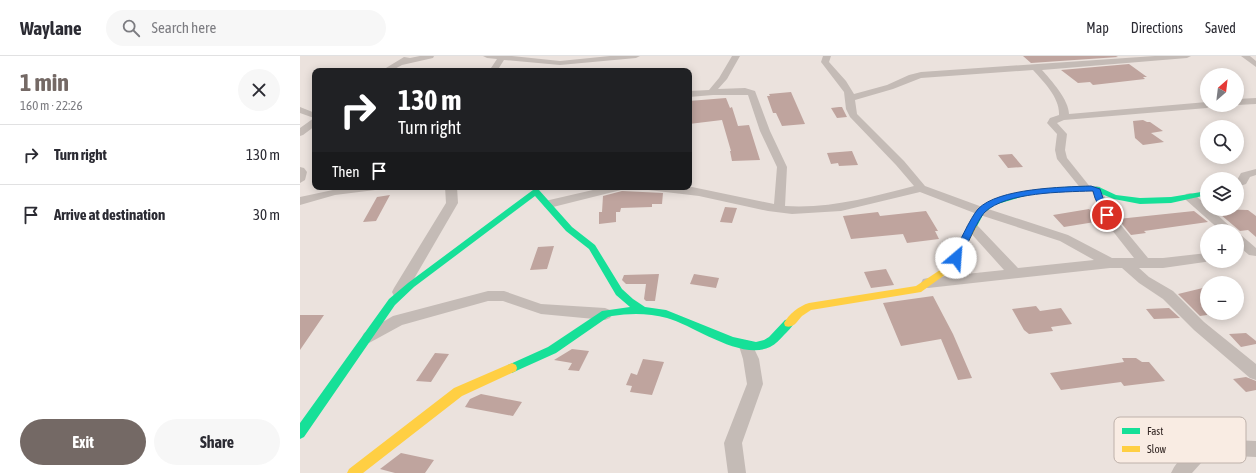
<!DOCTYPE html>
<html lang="en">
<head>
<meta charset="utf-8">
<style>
  :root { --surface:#fff; --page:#f7f7f7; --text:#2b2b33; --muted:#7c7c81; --line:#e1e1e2; --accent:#746965 }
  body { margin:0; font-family:"Asap Condensed",sans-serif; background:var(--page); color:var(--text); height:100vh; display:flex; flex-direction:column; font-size:15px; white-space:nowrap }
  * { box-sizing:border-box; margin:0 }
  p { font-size:13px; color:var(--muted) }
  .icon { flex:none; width:22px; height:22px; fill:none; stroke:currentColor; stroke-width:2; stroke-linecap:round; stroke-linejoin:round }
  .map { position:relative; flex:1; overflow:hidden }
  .sheet { display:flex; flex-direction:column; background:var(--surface); width:300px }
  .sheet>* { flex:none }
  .guide { position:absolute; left:12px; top:12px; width:380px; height:122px; border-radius:8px; box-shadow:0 2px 10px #0003; background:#202124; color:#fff; overflow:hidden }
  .needle { width:26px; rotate:28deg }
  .fabs { position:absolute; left:900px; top:12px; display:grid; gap:8px }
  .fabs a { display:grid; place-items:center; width:44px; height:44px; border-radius:50%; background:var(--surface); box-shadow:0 2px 10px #0003; font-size:20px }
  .pin { position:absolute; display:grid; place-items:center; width:34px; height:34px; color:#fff; margin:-17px; border:2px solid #fff; border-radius:50%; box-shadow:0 1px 4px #0007 }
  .me { position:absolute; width:44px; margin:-22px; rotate:27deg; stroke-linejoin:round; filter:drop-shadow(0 0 3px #0008) }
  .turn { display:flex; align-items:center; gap:14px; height:84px; padding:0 20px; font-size:18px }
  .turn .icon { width:52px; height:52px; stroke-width:2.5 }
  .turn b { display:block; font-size:28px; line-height:34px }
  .then { display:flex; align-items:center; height:38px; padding:0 20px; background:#0003; gap:8px; font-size:15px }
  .round { display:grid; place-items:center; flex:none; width:42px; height:42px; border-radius:21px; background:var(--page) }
  .summary { display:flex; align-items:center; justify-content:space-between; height:68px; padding:0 20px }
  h1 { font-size:24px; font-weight:700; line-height:30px; color:var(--accent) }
  .action { display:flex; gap:8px; margin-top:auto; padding:8px 20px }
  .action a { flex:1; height:46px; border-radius:24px; background:var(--accent); color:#fff; font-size:16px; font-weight:700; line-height:46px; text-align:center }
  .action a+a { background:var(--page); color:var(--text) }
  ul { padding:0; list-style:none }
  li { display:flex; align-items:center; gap:12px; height:60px; padding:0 20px; border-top:1px solid var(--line) }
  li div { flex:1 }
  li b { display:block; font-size:15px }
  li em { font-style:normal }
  header { display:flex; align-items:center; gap:24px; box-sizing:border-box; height:56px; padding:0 20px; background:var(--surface); border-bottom:1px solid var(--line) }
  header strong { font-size:19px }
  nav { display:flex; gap:22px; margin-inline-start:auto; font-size:14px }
  .search { width:280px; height:36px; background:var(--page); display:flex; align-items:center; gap:10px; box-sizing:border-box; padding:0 14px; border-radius:22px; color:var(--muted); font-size:15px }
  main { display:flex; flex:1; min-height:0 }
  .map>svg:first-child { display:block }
  .building { fill:#bfa49e }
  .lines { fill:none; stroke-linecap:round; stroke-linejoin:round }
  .street { fill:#c4bbb6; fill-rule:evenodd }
  .fast { fill:#16e098; fill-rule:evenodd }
  .slow { fill:#ffcf43; fill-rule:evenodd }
  .route { fill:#1a73e8; stroke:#114b97 }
  .key { fill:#f9ece3; stroke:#beb1aa; stroke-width:1 }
  .key-label { font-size:11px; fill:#342825 }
</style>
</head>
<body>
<header>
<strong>Waylane</strong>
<div class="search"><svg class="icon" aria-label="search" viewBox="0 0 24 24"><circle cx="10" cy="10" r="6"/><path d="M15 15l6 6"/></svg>Search here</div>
<nav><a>Map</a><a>Directions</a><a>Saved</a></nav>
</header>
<main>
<section class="sheet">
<div class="summary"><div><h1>1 min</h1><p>160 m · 22:26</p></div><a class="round"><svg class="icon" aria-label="close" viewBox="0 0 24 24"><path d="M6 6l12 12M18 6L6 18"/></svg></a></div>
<ul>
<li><svg class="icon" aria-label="right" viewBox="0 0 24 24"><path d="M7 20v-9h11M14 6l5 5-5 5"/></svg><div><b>Turn right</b></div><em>130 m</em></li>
<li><svg class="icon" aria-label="arrive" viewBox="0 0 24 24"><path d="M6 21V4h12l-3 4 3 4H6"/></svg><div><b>Arrive at destination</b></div><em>30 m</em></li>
</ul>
<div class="action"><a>Exit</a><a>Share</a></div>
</section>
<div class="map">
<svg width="956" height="417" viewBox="0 0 956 417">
  <rect width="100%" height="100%" fill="#ebe2dd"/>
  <!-- building -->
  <path class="building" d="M723,0H816L818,1L731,7Z
    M829,8L847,21H843L845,23L793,29L790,26L778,27L761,14Z
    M491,36L505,68L482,70L476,57H473L467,40H470L469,38Z
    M426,42L430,52L432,51L438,70L449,69L460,104L432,105L430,95H431L422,64L389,68V45Z
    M539,51H542L547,61L537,62L531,52Z
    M843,64L847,66H850L863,75L851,77L864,86L843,89L835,82L833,65Z
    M552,95L558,109L539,110L538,107L531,108L527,97Z
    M712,98L723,111L708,112L698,99Z
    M322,135L363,137L362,148H352V151L321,152L320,156H316V166L299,168V156H302L303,140Z
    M90,139L76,165L63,166L77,141Z
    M425,151L437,152L432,167L420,166Z
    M789,153L801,165L764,171L753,159Z
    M914,153L948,154L956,160V181L948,174L940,175Z
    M626,155L638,175H635L639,183L607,187L603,178L551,183L543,160L578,156L580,160Z
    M894,155L908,166L844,175L846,177L831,179L818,163Z
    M254,190L247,213L230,214L238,191Z
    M586,213L594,229L571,232L564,216Z
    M359,218L355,245H346L344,243L346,228H326L322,224L324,219Z
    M394,218L419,222L416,232L390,228Z
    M907,231V259L900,260L878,238Z
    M633,240L653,278L672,322L658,324L641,283L601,290L583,247Z
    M736,250L740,255L761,252L772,268L751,271L753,275L729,278L724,274L712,253Z
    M869,252L880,262L854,263L846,253Z
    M0,259H24L0,294Z
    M946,277L956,285V288L941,291L929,278Z
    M272,293L289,295L279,315L268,314L272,307L254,304Z
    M135,297L149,298L131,326L116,325Z
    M822,302H836L842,306H849L865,325L824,330L821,326L761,334L750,317L824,306Z
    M343,303L364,306L352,339L330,336L332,330L326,329L331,317L337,319Z
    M946,321L956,325V334L946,336L933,323Z
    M181,338L222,346L213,360L165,351L170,343Z
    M101,397L134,404L125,417H95L80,413Z"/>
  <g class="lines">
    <!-- street -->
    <path class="street" d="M120,0H134L133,2L102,9L91,15H81L104,1L110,2Z
      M183,0H212L260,5L310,0H340L336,2L260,9L204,4L197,15H189L197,3L187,2Z
      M432,0H440L427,23L418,33L445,32L455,35L470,75L487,111L485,150C529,153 572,141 614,130L596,109L550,61L546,53L544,36L521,6L523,0H531L529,6L546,25L554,38L587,29L609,19L621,16L855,0H891L887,2L742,14C751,24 769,44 769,58L907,46V49H912L907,52L764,64L757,67L767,78L765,94L767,102L791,132L796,130L800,131L815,162L848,202H863L907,197V205H912L863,212H839L849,221L873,235L904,266L956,308V324L950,322L894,274L863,243L839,227L822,212H810L628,232L623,231L621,227L623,223L628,222L704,214L668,174L666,171L668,168H676L718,212L794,204L760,185L677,158L620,136L541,155L492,158L468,155L399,140L340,133L338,131H392L474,148L477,111L460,75L448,39H413L389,41V35L409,34L419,22ZM733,14C744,26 760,42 759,59L750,62L747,67L757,78L755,94L757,103L782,134L786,135L791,133L804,164L834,202H812L768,179L685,152L625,130L604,105L557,58L555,44L593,33L621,22Z
      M941,0H950L956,5V11Z
      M956,42V48L937,49V43Z
      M0,51L15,57V70L3,79L0,80V72L14,62L0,57Z
      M0,111L4,112L7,116L5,124L0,127Z
      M956,113V119L950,121L946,128L937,131V124L941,117Z
      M47,131H81L79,133L75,134L35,139L0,149V141Z
      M145,131H157L158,147L104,240L99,241L94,240L92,236L94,232L146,147Z
      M306,131H327L325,133L249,152L245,151L243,148L245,145Z
      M890,137L894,138L907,150V153H911L935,175H921L886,144L884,141L886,138Z
      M937,178L941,179L956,192V200L949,199L937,189Z
      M188,235H204L241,248L305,252L310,254L312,258L310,262L305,264L241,258L203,245H188L102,269L69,287L64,285L62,281L64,277L93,260Z
      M446,284L451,286L459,303L463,328L442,387L446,417H428L424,387L447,328L443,303L439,290L441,286Z
      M911,383L956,385V401L913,399L901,407L892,417H871C878,401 895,389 911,383Z"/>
    <!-- fast -->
    <path class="fast" d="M786,130L799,131L816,139L840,142L871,141L907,135V139L871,147L840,148L814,143L794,135L786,134L735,137L694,149L684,157L676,172H670L669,170C672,165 674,158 678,154C694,134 761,131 786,130Z
      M233,134H239L272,171L295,189L322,233L333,243L345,251L366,254L433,281L456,286L464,284L469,281L485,264L489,263L493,264L494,267C492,271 488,275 484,279C480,283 476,288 470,291C441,305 395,270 367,262C349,257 330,257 312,260L308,261L256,297L216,315L212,317L208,315L207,312L208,309L248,291L302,255L330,251L316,239L289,193L266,175L235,140L114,231L95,249L4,381L0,383V367L89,243L108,227Z"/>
    <!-- slow -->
    <path class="slow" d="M673,167L677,170L659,204L646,218L621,236L511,254C508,256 505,258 502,260C497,265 494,273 485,270L484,267C489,258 499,250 509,247L616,230L640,214L653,200L670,168Z
      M212,307L216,309L217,312L216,315L162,340L63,417H47L49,413L154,332Z"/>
  </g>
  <!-- route -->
  <path class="route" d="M791,130L800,133L803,142L811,159L810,161H804L795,142L793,135H791C763,136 706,136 685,156C677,164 666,193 659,204L656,205L651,202C658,190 670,162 678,153C698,132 763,131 791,130Z"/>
  <!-- legend -->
  <rect x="814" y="361" width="132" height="46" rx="6" class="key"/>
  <rect x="822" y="372" width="18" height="6" fill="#16e098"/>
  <rect x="822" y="390" width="18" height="6" fill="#ffcf43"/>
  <g class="key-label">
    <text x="847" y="379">Fast</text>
    <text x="847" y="397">Slow</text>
  </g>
</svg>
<div class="fabs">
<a><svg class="needle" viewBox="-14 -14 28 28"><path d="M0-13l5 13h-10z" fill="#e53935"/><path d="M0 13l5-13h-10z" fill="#7c7c81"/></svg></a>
<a><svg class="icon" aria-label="search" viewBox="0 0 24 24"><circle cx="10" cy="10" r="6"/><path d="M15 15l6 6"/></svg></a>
<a><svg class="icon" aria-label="layers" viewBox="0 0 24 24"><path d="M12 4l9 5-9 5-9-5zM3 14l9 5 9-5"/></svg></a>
<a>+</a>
<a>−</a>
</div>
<div class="pin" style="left:807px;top:159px;background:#d93025"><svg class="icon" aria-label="arrive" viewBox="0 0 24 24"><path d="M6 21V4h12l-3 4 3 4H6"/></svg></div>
<svg class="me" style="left:656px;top:202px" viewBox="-20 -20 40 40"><circle r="19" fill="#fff"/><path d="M0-13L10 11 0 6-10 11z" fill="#1a73e8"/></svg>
<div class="guide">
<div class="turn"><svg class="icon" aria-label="right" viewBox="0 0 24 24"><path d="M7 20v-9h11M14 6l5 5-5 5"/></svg><div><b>130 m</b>Turn right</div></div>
<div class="then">Then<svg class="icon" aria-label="arrive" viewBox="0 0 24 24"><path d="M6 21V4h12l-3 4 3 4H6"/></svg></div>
</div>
</div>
</main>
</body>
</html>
